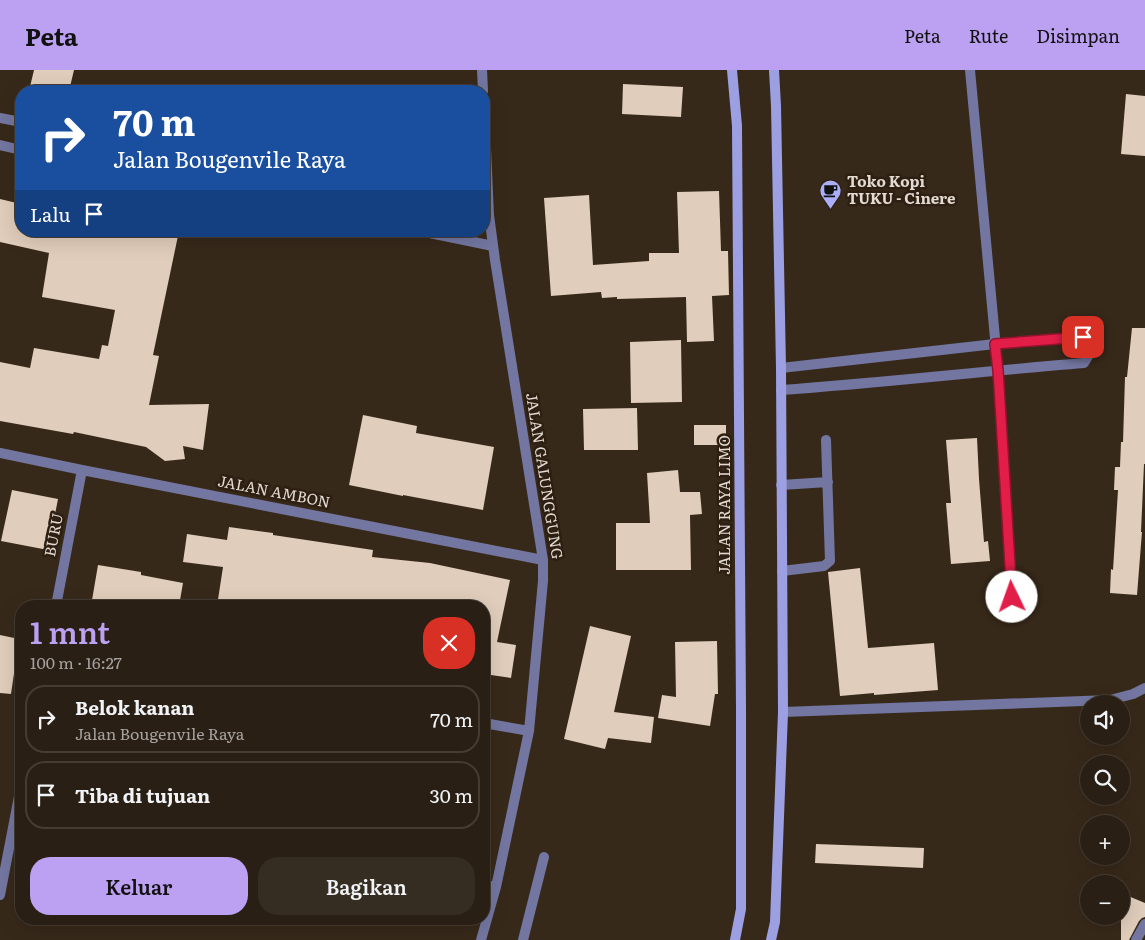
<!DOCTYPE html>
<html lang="id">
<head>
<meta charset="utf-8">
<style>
  :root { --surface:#291f14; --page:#352c22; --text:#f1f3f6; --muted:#a5a2a0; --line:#453d34; --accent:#bca0f2 }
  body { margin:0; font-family:Literata,serif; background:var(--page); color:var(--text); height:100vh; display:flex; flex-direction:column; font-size:19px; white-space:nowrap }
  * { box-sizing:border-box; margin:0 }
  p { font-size:16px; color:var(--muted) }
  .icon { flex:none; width:28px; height:28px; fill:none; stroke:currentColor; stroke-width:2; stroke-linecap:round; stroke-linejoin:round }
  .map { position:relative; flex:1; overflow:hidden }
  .side { position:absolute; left:15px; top:530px; width:475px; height:325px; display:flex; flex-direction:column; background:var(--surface); border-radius:20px; box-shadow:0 5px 20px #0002,0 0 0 1px var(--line) }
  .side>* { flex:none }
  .guide { position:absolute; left:15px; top:15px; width:475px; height:152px; border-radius:20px; box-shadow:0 5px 20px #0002,0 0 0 1px var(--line); background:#1a4fa0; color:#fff; overflow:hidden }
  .tools { position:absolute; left:1080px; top:625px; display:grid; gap:10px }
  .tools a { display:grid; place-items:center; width:50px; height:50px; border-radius:50%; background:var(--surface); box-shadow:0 5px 20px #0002,0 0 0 1px var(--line); font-size:25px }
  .pin { position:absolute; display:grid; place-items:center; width:42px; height:42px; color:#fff; margin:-21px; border-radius:10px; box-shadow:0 2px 8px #0006 }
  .me { position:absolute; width:55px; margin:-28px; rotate:357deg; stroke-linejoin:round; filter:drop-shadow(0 0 4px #0008) }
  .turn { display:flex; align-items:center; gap:18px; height:105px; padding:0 15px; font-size:22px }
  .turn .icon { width:65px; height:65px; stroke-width:2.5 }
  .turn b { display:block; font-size:35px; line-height:42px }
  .then { display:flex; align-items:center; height:48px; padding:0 15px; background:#0003; gap:10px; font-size:19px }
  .round { display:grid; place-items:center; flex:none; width:52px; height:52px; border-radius:20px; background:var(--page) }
  .head { display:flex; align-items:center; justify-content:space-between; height:85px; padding:0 15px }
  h1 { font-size:30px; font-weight:600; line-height:38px; color:var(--accent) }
  .primary-button { display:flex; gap:10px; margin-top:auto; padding:10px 15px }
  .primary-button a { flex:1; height:58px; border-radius:20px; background:var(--accent); color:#111; font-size:20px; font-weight:600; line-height:58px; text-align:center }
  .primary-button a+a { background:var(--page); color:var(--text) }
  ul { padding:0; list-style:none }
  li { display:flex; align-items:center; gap:15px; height:68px; margin:0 10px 8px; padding:0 5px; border:2px solid var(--line); border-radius:20px }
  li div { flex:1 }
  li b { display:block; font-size:19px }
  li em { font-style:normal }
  header { display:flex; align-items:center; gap:30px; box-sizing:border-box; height:70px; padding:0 25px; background:var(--accent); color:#111 }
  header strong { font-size:24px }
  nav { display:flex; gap:28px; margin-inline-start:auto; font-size:18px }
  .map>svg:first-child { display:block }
  .building { fill:#e0cdbb }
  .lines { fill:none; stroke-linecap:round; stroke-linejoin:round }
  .service { stroke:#7376a0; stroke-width:10 }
  .minor { stroke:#7376a0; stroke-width:10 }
  .secondary { stroke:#9ca0e2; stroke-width:10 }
  .route-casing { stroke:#92132f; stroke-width:12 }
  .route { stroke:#e11d48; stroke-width:9 }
  .labels { text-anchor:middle; stroke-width:5; stroke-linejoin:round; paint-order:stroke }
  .poi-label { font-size:15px; font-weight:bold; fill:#e3dad1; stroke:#2d1f11; text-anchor:start }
  .street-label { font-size:15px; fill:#e3dad1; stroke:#2d1f11 }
</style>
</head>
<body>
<header>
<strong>Peta</strong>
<nav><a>Peta</a><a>Rute</a><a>Disimpan</a></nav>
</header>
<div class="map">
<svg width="1145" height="870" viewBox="0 0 1145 870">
  <rect width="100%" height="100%" fill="#37291a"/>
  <!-- building -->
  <path class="building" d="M34,0H74L69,21H29Z
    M623,14L683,17L681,47L622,44Z
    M1126,24L1145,26V86L1121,84Z
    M719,121L721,181H728L729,225L712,226L714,271L687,272L686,227L617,229V227L602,228L601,222L551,226L544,128L589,125L593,195L649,191V183H679L677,122Z
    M0,129L21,134V161H179L153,285L159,286L149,335L209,334L203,380L183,376L185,389L165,391L146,377L74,362L73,364L0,351V292L30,298L34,278L99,289L102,275L108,276L115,240L42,227L49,183L0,172Z
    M1132,258H1145V394H1144L1141,462H1142L1137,525L1110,523L1111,499L1113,500L1118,420H1114L1115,397H1120L1121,372H1123L1125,307H1127Z
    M681,270L682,332L631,333L630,272Z
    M637,338L638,380H584L583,339Z
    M363,345L417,356L416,363L494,377L483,440L403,425V426L349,415Z
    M694,355H726V375H694Z
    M977,368L979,409L984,472L988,471L990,491L951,494L946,433H951L946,370Z
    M678,400L680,422H700L702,444L690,445L691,500H616V453H650L647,403Z
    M12,420L58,429L48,480L1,471Z
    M229,457L273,463V465L373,480L372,487L430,493L510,510L497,572L516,575L511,608L484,604V536H217L223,497L183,492L187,464L227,470Z
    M98,495L141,502V505L183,513L179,536H91Z
    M860,498L868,578L934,573L938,620L874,625V623L840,626L828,502Z
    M590,556L631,566L614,642L654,647L651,673L608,668L605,679L564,669Z
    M0,565L19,569L11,624L0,623Z
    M717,571L718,624H715L710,656L658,648L662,625L676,627L675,572Z
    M816,774L924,778L923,798L815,793Z
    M1121,823L1145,833V847L1142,848L1139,851L1129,870H1121Z"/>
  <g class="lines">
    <!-- service -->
    <path class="service" d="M781,415L828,412
      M782,501L824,496L830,491L826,370"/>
    <!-- minor -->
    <path class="minor" d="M482,0L483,21
      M970,0L998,300L1012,527
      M0,48L21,52
      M0,75L21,80
      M420,161L493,176
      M781,298L995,274L1083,267H1085L1090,283L1084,293C983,301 882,313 781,320
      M0,383L82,400L543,490
      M56,536L82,400
      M783,642L1110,630L1133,624L1145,618
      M484,653L529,661
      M484,815L496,817
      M0,825L21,716
      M481,870L496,817L529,661L543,511V490L495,190L489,145L484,33
      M523,870L544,787
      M1136,870L1145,854"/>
    <!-- secondary -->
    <path class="secondary" d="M732,0L737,56L741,637V839L735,870
      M771,870L775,852L783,642L781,298L776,36L774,0"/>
  </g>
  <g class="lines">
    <defs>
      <path id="route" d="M1012,527L998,300L995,274L1083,267"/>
    </defs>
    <!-- route casing -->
    <use href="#route" class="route-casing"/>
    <!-- route -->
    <use href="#route" class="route"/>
  </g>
  <!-- icons -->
  <defs>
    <symbol id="cafe-pin" viewBox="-11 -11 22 30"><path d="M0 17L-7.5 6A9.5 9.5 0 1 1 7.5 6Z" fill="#abaffb" stroke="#2d1f11"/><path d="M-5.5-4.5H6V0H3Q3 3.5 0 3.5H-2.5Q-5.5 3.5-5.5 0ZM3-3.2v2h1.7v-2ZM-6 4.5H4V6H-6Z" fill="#111"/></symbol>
  </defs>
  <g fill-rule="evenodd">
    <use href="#cafe-pin" x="818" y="108" width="25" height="34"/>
  </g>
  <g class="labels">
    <!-- poi labels -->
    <g class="poi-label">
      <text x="847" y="117">Toko Kopi<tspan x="847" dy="17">TUKU - Cinere</tspan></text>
    </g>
    <!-- street labels -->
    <g class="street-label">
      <text transform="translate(544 406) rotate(81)" y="5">JALAN GALUNGGUNG</text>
      <text transform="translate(274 422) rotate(11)" y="5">JALAN AMBON</text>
      <text transform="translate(725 435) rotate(-90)" y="5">JALAN RAYA LIMO</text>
      <text transform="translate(54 465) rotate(-79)" y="5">BURU</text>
    </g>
  </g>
</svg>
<div class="tools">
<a><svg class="icon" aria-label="sound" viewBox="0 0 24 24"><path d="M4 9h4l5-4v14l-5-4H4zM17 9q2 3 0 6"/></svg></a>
<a><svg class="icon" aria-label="search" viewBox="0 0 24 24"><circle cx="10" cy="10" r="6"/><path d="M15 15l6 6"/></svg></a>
<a>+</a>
<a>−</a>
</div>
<div class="pin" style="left:1083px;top:267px;background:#d93025"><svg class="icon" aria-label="arrive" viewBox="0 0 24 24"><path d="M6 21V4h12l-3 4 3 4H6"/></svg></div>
<svg class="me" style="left:1012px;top:527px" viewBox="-20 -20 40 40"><circle r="19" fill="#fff"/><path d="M0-13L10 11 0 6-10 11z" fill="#e11d48"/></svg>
<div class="guide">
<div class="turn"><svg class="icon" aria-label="right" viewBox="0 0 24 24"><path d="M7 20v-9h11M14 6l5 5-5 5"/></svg><div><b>70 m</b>Jalan Bougenvile Raya</div></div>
<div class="then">Lalu<svg class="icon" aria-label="arrive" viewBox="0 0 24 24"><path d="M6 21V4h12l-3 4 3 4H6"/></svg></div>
</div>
<section class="side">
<div class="head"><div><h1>1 mnt</h1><p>100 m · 16:27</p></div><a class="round" style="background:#d93025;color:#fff"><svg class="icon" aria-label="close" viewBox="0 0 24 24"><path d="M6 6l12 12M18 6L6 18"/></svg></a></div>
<ul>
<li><svg class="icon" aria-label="right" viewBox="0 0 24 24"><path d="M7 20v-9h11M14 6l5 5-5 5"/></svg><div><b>Belok kanan</b><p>Jalan Bougenvile Raya</p></div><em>70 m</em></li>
<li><svg class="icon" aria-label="arrive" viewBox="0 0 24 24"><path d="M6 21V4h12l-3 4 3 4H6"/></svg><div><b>Tiba di tujuan</b></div><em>30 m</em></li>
</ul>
<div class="primary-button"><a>Keluar</a><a>Bagikan</a></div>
</section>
</div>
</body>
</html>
